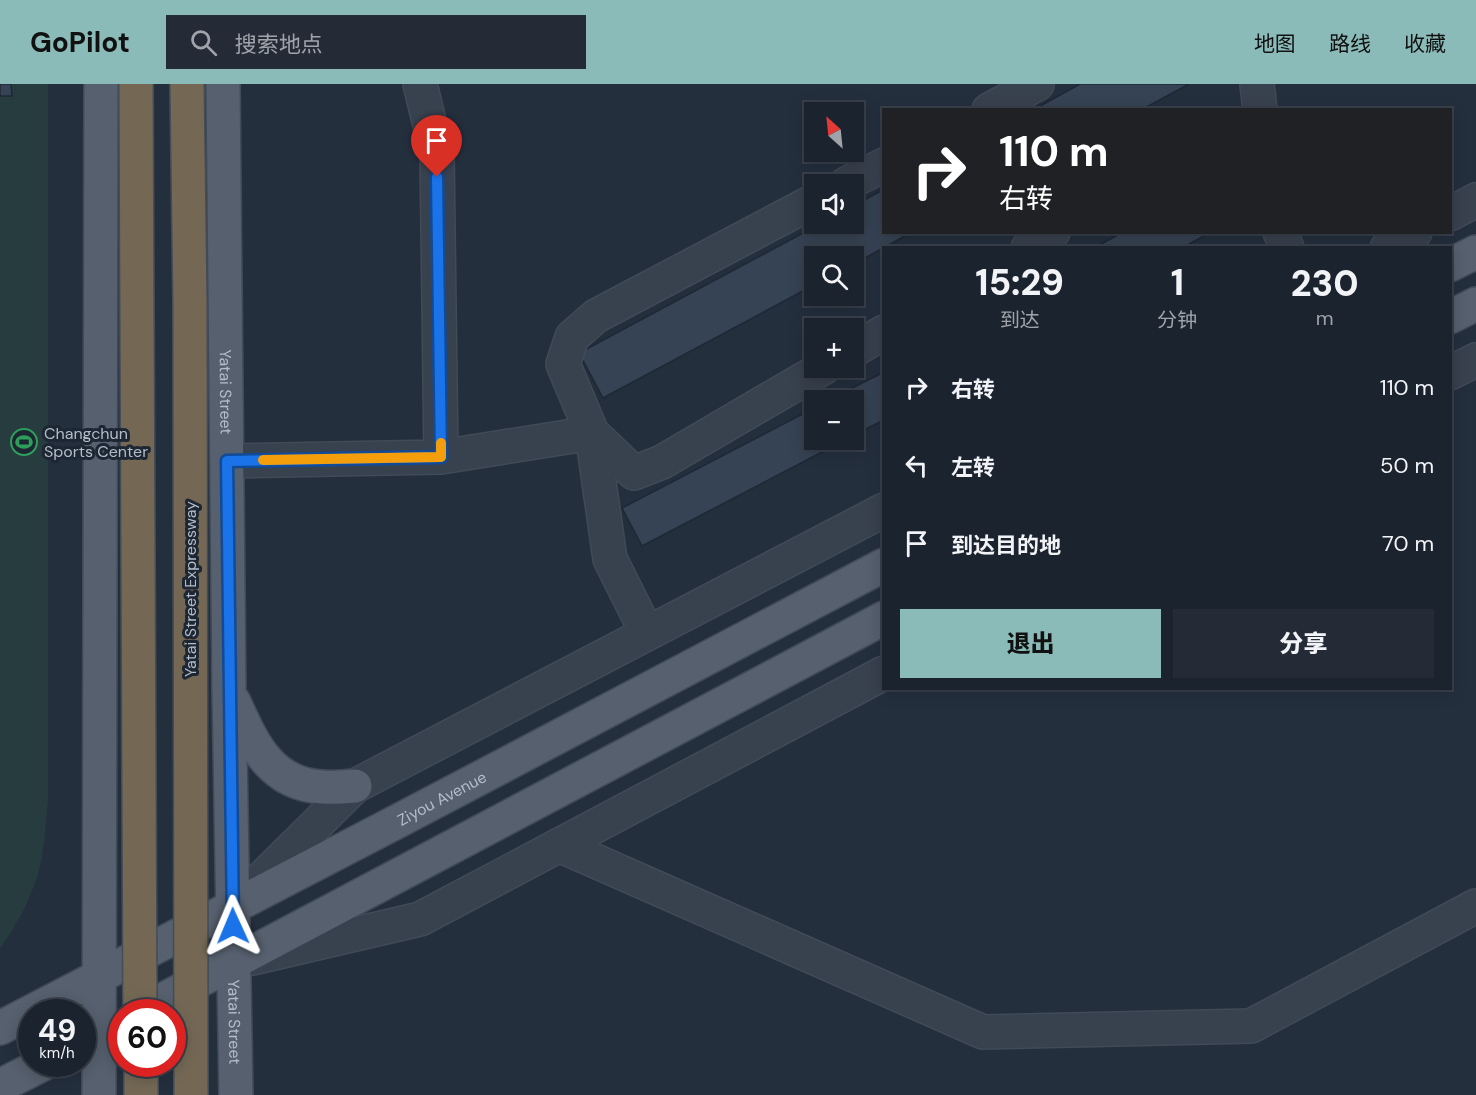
<!DOCTYPE html>
<html lang="zh">
<head>
<meta charset="utf-8">
<style>
  :root { --surface:#1b232e; --page:#242b36; --text:#f1f3f6; --muted:#a0a4aa; --line:#39404a; --accent:#8bbbb9 }
  body { margin:0; font-family:"DM Sans","Noto Sans SC",sans-serif; background:var(--page); color:var(--text); height:100vh; display:flex; flex-direction:column; font-size:22px; white-space:nowrap }
  * { box-sizing:border-box; margin:0 }
  p { font-size:20px; color:var(--muted) }
  .icon { flex:none; width:33px; height:33px; fill:none; stroke:currentColor; stroke-width:2; stroke-linecap:round; stroke-linejoin:round }
  .map { position:relative; flex:1; overflow:hidden }
  .side { position:absolute; left:882px; top:162px; width:570px; height:444px; display:flex; flex-direction:column; background:var(--surface); border-radius:0px; box-shadow:0 3px 15px #0003,0 0 0 2px var(--line) }
  .side>* { flex:none }
  .guide { position:absolute; left:882px; top:24px; width:570px; height:126px; border-radius:0px; box-shadow:0 3px 15px #0003,0 0 0 2px var(--line); background:#202124; color:#fff; overflow:hidden }
  .needle { width:39px; rotate:333deg }
  .tools { position:absolute; left:804px; top:18px; display:grid; gap:12px }
  .tools a { display:grid; place-items:center; width:60px; height:60px; border-radius:0px; background:var(--surface); box-shadow:0 3px 15px #0003,0 0 0 2px var(--line); font-size:30px }
  .speed { position:absolute; left:18px; top:915px; display:flex; gap:12px; font-size:30px; font-weight:700; text-align:center }
  .speed>* { display:grid; place-content:center; width:78px; height:78px; border-radius:50%; background:var(--surface); box-shadow:0 3px 15px #0003,0 0 0 2px var(--line); line-height:1 }
  .speed small { font-size:15px; font-weight:400 }
  .speed .limit { border:9px solid #d22; background:#fff; color:#111 }
  .pin { position:absolute; display:grid; place-items:center; width:51px; height:51px; color:#fff; margin:-62px -26px; border-radius:50% 50% 50% 0; rotate:-45deg; box-shadow:0 0 6px #0007 }
  .pin .icon { rotate:45deg }
  .me { position:absolute; width:66px; margin:-33px; rotate:359deg; stroke-linejoin:round; filter:drop-shadow(0 0 4px #0008) }
  .turn { display:flex; align-items:center; gap:21px; height:126px; padding:0 18px; font-size:27px }
  .turn .icon { width:78px; height:78px; stroke-width:2.5 }
  .turn b { display:block; font-size:42px; line-height:51px }
  .eta { display:flex; justify-content:space-evenly; align-items:center; height:102px; text-align:center }
  .eta b { font-size:36px; font-weight:800; line-height:42px }
  .button { display:flex; gap:12px; margin-top:auto; padding:12px 18px }
  .button a { flex:1; height:69px; border-radius:0px; background:var(--accent); color:#111; font-size:24px; font-weight:800; line-height:69px; text-align:center }
  .button a+a { background:var(--page); color:var(--text) }
  ul { padding:0; list-style:none }
  li { display:flex; align-items:center; gap:18px; height:78px; padding:0 18px }
  li div { flex:1 }
  li b { display:block; font-size:22px }
  li em { font-style:normal }
  header { display:flex; align-items:center; gap:36px; box-sizing:border-box; height:84px; padding:0 30px; background:var(--accent); color:#111 }
  header strong { font-size:28px }
  nav { display:flex; gap:33px; margin-inline-start:auto; font-size:21px }
  .search { width:420px; height:54px; background:var(--page); display:flex; align-items:center; gap:15px; box-sizing:border-box; padding:0 21px; border-radius:0px; color:var(--muted); font-size:22px }
  .map>svg:first-child { display:block }
  .green { fill:#263c3f }
  .building { fill:#364354; stroke:#1f2835; stroke-width:1.5 }
  .lines { fill:none; stroke-linecap:round; stroke-linejoin:round }
  .minor-casing { stroke:#414a57; stroke-width:36 }
  .major-casing { stroke:#414a57; stroke-width:36 }
  .highway-casing { stroke:#434c59; stroke-width:36 }
  .minor { stroke:#38414e; stroke-width:33 }
  .major { stroke:#56606e; stroke-width:33 }
  .highway { stroke:#746855; stroke-width:33 }
  .highway-bridge-casing { stroke:#434c59; stroke-width:36; stroke-linecap:butt }
  .highway-bridge { stroke:#746855; stroke-width:33 }
  .route-casing { stroke:#114b97; stroke-width:15 }
  .route { stroke:#1a73e8; stroke-width:10 }
  .slow { stroke:#f59e0b; stroke-width:10 }
  .labels { text-anchor:middle; stroke-width:6; stroke-linejoin:round; paint-order:stroke }
  .street-label { font-size:16px; fill:#b4bcc9; stroke:#1d2633 }
  .poi-label { font-size:16px; fill:#b4bcc9; stroke:#1d2633; text-anchor:start }
</style>
</head>
<body>
<header>
<strong>GoPilot</strong>
<div class="search"><svg class="icon" aria-label="search" viewBox="0 0 24 24"><circle cx="10" cy="10" r="6"/><path d="M15 15l6 6"/></svg>搜索地点</div>
<nav><a>地图</a><a>路线</a><a>收藏</a></nav>
</header>
<div class="map">
<svg width="1476" height="1011" viewBox="0 0 1476 1011">
  <rect width="100%" height="100%" fill="#242f3e"/>
  <!-- green -->
  <path class="green" d="M0,0H48V717C46,735 45,754 42,772C38,801 18,841 0,864Z"/>
  <!-- building -->
  <path class="building" d="M0,0H11L12,12H0Z
    M1080,0H1189L1141,26H1033Z
    M884,105V148H912L854,180V172H814V201L603,314L579,269L820,140H854V122Z
    M1123,148H1211L1182,164H1094Z
    M884,288V336L854,351V316H828Z
    M814,324V356H845L642,462L622,424Z"/>
  <g class="lines">
    <defs>
      <path id="minor" d="M420,0L437,70L441,373
        M1257,0L1260,26
        M989,26L1037,0
        M846,100L884,81
        M814,117L596,232L572,253L563,280L592,349L634,389L662,378L823,284
        M1450,130L1476,116
        M1280,148L1287,164
        M1028,164L1053,148
        M1387,164L1415,148
        M854,266L884,248
        M1450,289L1476,276
        M227,377L441,373L592,349L610,475L647,549
        M559,761L983,948L1251,942L1476,822
        M241,815L355,702L884,426
        M253,874L420,835L884,589"/>
      <g id="major">
        <path id="s1" d="M223,0L229,607L236,1011"/>
        <path d="M1450,181L1476,168"/>
        <path d="M1450,233L1476,220"/>
        <path d="M234,618C253,660 270,700 322,703C333,704 344,703 355,702"/>
        <path d="M140,928L884,534"/>
        <path id="s2" d="M0,944L400,736L884,481"/>
        <path d="M0,1002L43,980"/>
        <path d="M99,1011L101,0"/>
      </g>
      <path id="highway" d="M141,980V1011"/>
    </defs>
    <!-- minor casing -->
    <use href="#minor" class="minor-casing"/>
    <!-- major casing -->
    <use href="#major" class="major-casing"/>
    <!-- highway casing -->
    <use href="#highway" class="highway-casing"/>
    <!-- minor -->
    <use href="#minor" class="minor"/>
    <!-- major -->
    <use href="#major" class="major"/>
    <!-- highway -->
    <use href="#highway" class="highway"/>
    <defs>
      <path id="highway-bridge" d="M136,0L140,928
        M187,0L190,221L191,1011"/>
    </defs>
    <!-- highway-bridge casing -->
    <use href="#highway-bridge" class="highway-bridge-casing"/>
    <!-- highway-bridge -->
    <use href="#highway-bridge" class="highway-bridge"/>
  </g>
  <g class="lines">
    <defs>
      <path id="route" d="M233,842L227,377L441,373L437,93"/>
    </defs>
    <!-- route casing -->
    <use href="#route" class="route-casing"/>
    <!-- route -->
    <use href="#route" class="route"/>
    <!-- slow -->
    <path class="slow" d="M263,376L441,373V359"/>
  </g>
  <!-- icons -->
  <defs>
    <symbol id="stadium-ring" viewBox="-11 -11 22 22"><circle r="9.5" fill="#1d2633" stroke="#2e9e5b" stroke-width="1.5"/><path d="M0-5a6.5 5 0 1 0 0 10a6.5 5 0 1 0 0-10ZM-3.5-1.8h7v3.6h-7Z" fill="#2e9e5b"/></symbol>
  </defs>
  <g fill-rule="evenodd">
    <use href="#stadium-ring" x="9" y="343" width="30" height="30"/>
  </g>
  <g class="labels">
    <!-- street labels -->
    <g class="street-label">
      <text dy="6" stroke="none"><textPath href="#s1" startOffset="308">Yatai Street</textPath></text>
      <text transform="translate(190 505) rotate(-90)" y="6">Yatai Street Expressway</text>
      <text dy="6" stroke="none"><textPath href="#s2" startOffset="498">Ziyou Avenue</textPath></text>
      <text dy="6" stroke="none"><textPath href="#s1" startOffset="938">Yatai Street</textPath></text>
    </g>
    <!-- poi labels -->
    <g class="poi-label">
      <text x="44" y="355">Changchun<tspan x="44" dy="18">Sports Center</tspan></text>
    </g>
  </g>
</svg>
<div class="tools">
<a><svg class="needle" viewBox="-14 -14 28 28"><path d="M0-13l5 13h-10z" fill="#e53935"/><path d="M0 13l5-13h-10z" fill="#a0a4aa"/></svg></a>
<a><svg class="icon" aria-label="sound" viewBox="0 0 24 24"><path d="M4 9h4l5-4v14l-5-4H4zM17 9q2 3 0 6"/></svg></a>
<a><svg class="icon" aria-label="search" viewBox="0 0 24 24"><circle cx="10" cy="10" r="6"/><path d="M15 15l6 6"/></svg></a>
<a>+</a>
<a>−</a>
</div>
<div class="speed"><div>49<small>km/h</small></div><div class="limit">60</div></div>
<div class="pin" style="left:437px;top:93px;background:#d93025"><svg class="icon" aria-label="arrive" viewBox="0 0 24 24"><path d="M6 21V4h12l-3 4 3 4H6"/></svg></div>
<svg class="me" style="left:233px;top:842px" viewBox="-20 -20 40 40"><path d="M0-17L14 15 0 8-14 15z" fill="#1a73e8" stroke="#fff" stroke-width="4"/></svg>
<div class="guide">
<div class="turn"><svg class="icon" aria-label="right" viewBox="0 0 24 24"><path d="M7 20v-9h11M14 6l5 5-5 5"/></svg><div><b>110 m</b>右转</div></div>
</div>
<section class="side">
<div class="eta">
<div><b>15:29</b><p>到达</p></div>
<div><b>1</b><p>分钟</p></div>
<div><b>230</b><p>m</p></div>
</div>
<ul>
<li><svg class="icon" aria-label="right" viewBox="0 0 24 24"><path d="M7 20v-9h11M14 6l5 5-5 5"/></svg><div><b>右转</b></div><em>110 m</em></li>
<li><svg class="icon" aria-label="left" viewBox="0 0 24 24"><path d="M17 20v-9H6M10 6l-5 5 5 5"/></svg><div><b>左转</b></div><em>50 m</em></li>
<li><svg class="icon" aria-label="arrive" viewBox="0 0 24 24"><path d="M6 21V4h12l-3 4 3 4H6"/></svg><div><b>到达目的地</b></div><em>70 m</em></li>
</ul>
<div class="button"><a>退出</a><a>分享</a></div>
</section>
</div>
</body>
</html>
